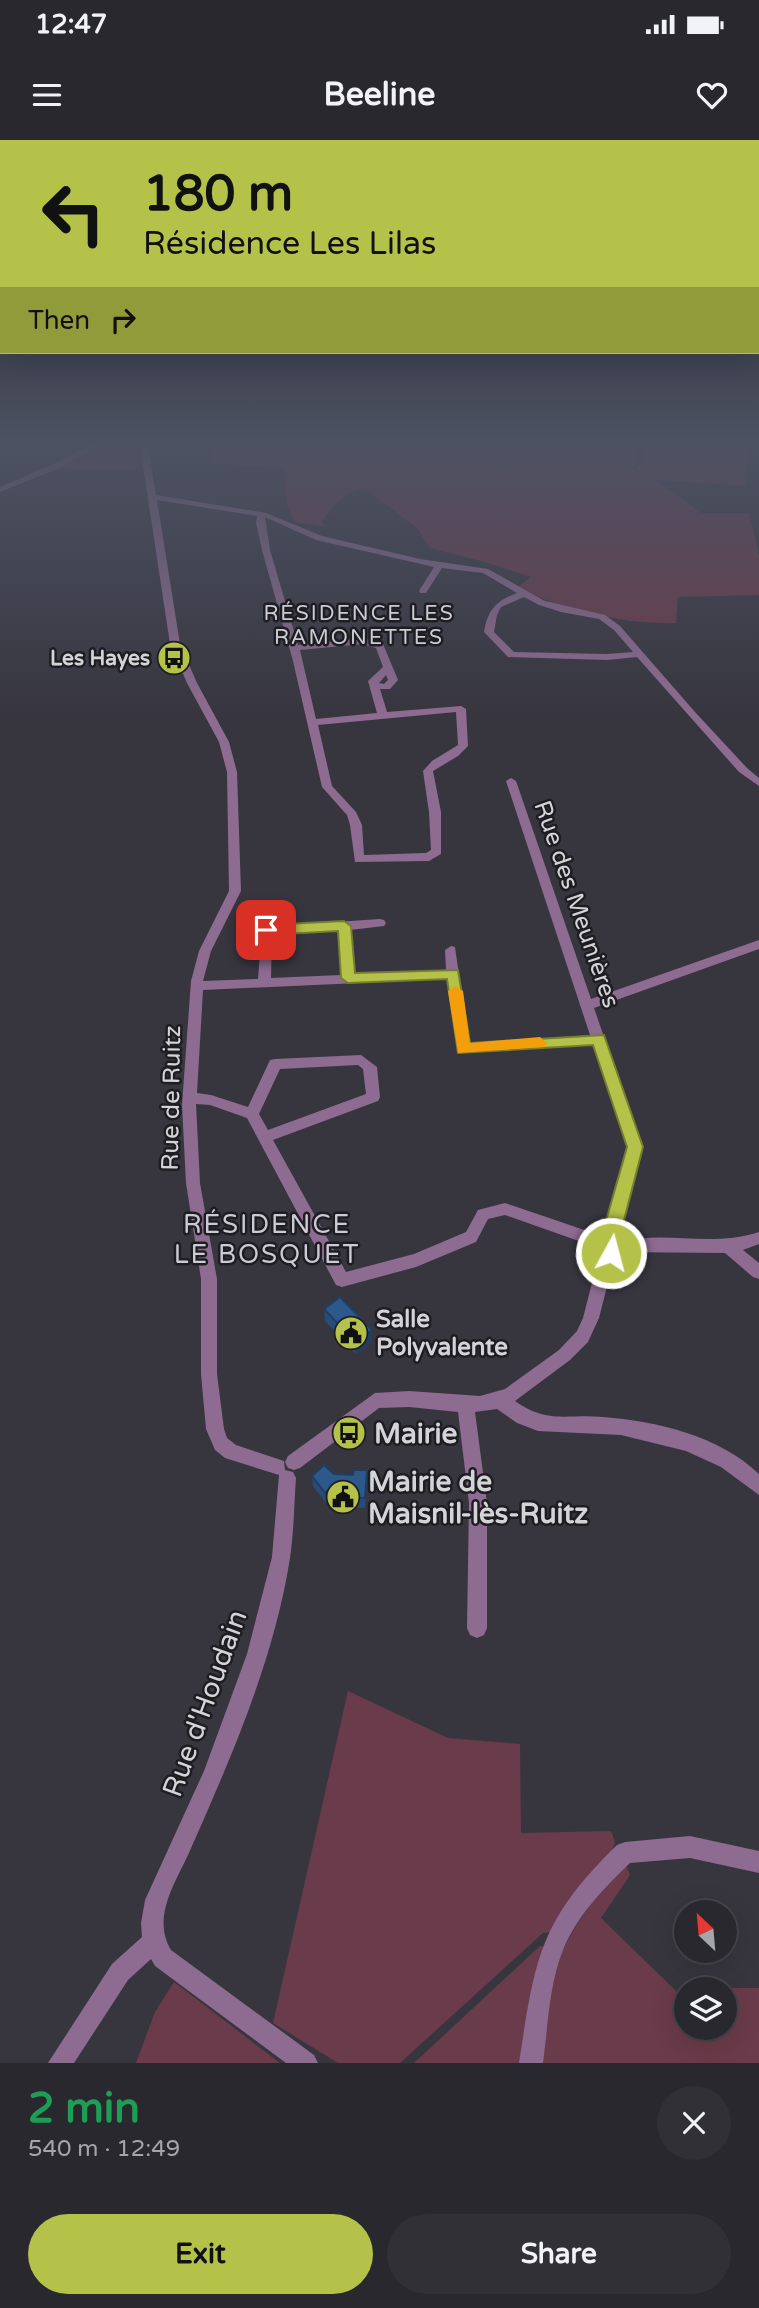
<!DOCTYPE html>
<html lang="en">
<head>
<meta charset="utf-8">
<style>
  :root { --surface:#29282f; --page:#313037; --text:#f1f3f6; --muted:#a5a6aa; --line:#45444b; --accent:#b5c249 }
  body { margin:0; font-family:"Varela Round",sans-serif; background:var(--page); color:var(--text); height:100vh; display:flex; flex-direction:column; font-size:26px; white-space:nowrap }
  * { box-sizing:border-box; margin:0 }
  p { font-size:23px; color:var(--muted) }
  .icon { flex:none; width:38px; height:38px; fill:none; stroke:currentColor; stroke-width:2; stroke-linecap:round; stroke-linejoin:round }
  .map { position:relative; height:1923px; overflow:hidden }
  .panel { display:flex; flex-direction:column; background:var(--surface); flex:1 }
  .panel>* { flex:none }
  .top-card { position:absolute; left:0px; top:0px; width:760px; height:214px; box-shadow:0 7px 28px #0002,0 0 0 2px var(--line); background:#b5c249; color:#111; overflow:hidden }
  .needle { width:46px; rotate:334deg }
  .tools { position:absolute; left:674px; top:1760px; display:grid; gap:14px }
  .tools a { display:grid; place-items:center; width:63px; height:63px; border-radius:50%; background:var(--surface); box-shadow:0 7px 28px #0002,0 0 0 2px var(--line); font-size:35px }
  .pin { position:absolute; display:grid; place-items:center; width:60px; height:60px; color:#fff; margin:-30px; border-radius:14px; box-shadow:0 4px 10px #0006 }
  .me { position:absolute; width:77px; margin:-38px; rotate:7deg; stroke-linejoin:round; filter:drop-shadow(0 0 5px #0008) }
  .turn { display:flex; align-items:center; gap:24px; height:147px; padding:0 28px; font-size:32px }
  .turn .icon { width:91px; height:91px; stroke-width:2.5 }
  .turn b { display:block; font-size:49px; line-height:60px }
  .then { display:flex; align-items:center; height:66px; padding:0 28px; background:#0003; gap:14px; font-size:26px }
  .round { display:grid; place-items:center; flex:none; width:74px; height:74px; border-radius:37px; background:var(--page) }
  .headline { display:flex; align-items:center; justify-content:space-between; height:119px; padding:0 28px }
  h1 { font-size:42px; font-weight:700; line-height:52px; color:#1e9e55 }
  .button { display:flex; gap:14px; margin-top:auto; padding:14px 28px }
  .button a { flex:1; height:80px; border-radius:42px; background:var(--accent); color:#111; font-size:28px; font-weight:700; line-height:80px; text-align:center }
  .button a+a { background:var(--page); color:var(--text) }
  .status { display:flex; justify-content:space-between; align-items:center; height:49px; padding:0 35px; background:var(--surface); direction:ltr }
  .status svg { height:19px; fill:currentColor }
  header { display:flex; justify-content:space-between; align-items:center; height:91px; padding:0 28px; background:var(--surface); font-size:32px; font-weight:700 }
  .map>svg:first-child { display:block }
  .green { fill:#6a3b4a }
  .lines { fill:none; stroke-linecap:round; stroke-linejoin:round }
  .minor { fill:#8e6b90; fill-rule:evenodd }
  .wall { fill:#274c78 }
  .shaded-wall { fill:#203e61 }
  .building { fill:#2d588b; stroke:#203e61; stroke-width:2 }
  .route { fill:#b5c249; stroke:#767e2f; stroke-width:2 }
  .slow { fill:#f59e0b }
  .labels { text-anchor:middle; stroke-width:5; stroke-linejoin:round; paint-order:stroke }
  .far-neighbourhood-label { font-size:21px; letter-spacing:2px; fill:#cbcad5; stroke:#1e1e22 }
  .far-poi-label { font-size:21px; font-weight:bold; fill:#d3d3d8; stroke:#1e1e22; text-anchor:end }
  .street-label { font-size:24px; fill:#d3d3d8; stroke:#1e1e22 }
  .poi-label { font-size:24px; font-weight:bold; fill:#d3d3d8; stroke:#1e1e22; text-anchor:start }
  .neighbourhood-label { font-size:26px; letter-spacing:2px; fill:#cbcad5; stroke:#1e1e22 }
  .near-poi-label { font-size:28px; font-weight:bold; fill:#d3d3d8; stroke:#1e1e22; text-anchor:start }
  .near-street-label { font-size:28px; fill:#d3d3d8; stroke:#1e1e22 }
</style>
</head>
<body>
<div class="status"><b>12:47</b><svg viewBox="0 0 49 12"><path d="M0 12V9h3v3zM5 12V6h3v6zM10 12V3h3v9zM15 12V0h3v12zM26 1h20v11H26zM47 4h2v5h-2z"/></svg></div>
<header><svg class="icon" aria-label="menu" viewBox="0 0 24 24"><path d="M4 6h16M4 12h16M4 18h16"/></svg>Beeline<svg class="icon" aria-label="heart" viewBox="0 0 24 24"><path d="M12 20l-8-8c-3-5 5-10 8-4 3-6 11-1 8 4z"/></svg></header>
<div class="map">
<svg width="759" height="1923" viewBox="0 0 759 1923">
  <rect width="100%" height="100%" fill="#37363f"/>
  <!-- green -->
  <path class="green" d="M97,306H136L138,329H54Z
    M210,306H637L636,323L632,329L636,330L641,323L642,306H748L746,346L656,340L701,373H749L759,415V455L678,457L676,483C632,485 556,471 519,446L531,437L485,422L430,408L417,388L364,348C343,353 334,366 321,382L328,387L294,382L286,362L285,329L211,323Z
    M348,1551L448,1598L520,1604L521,1693L611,1691L615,1702L611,1714L552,1792L543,1793L400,1923H338L273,1883Z
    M626,1725L630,1735L601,1778L677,1852L686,1856V1888H724V1850L702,1848H759V1923H539C544,1894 545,1860 554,1832C569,1789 594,1757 626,1725Z
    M540,1806L547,1807L521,1923H414Z
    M174,1842L280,1923H136L155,1872Z"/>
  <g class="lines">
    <!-- minor -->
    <path class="minor" d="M89,306H98L57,329L0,352V347L51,325Z
      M140,306H148L156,355L266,373L322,396L420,419L488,429L545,461L605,475L620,486L695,572L747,628L759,638V646L739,632L637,517L607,520L508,517L484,492C488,469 496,461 517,453L483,433L442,428L426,453H420L419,451L434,427L316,400L265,377L270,410L298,505L364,498L383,504L398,540L390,549H380L387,572L461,566L466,569L468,606L458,616L433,631L441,672V714L429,721L355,722L350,685L347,675L322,647L293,521L262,410L256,383L257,376L157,360L180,504L197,543L229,602L237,632L241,751L211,811L203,841L258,839L262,787L380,779L384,780L386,783L384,786L350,790L354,834L446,830L445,810L451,806L455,807L469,904L590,895L506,641L511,638L516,641L591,859L759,800V809L594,868L642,1007L621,1088V1102C666,1090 709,1108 759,1092V1104L743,1110L759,1123V1139L753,1137L725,1113L619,1112L621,1115L611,1131L599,1178L588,1202L570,1220L515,1261C547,1284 567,1274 603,1277C656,1281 720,1296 759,1334V1355L721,1327L686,1311L621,1295L538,1291L517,1283L497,1269L475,1272L487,1363V1488L484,1495L477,1498L470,1495L467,1488L469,1363L458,1272L409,1267L379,1268L300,1328L294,1330L288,1328L285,1322L288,1316L375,1253L409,1251L480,1256L505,1249L559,1210L577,1191L583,1178L595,1131L607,1111L505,1075L488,1079L476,1102L416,1127L342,1147L336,1145L247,978L210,965L196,964L200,1043L217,1139V1234L224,1289L227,1298L236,1305L284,1321L285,1330L293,1332L296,1338C294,1365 294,1391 290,1418C274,1521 230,1620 188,1715C174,1745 152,1778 171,1810L314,1915L318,1923H286L155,1826L151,1819L128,1840L74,1923H48L112,1824L142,1797L141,1783L145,1760L204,1631L247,1514L272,1417L279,1335L225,1318L215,1310L206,1289L201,1234V1139L186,1043L182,965L191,841L199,811L229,751L227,632L219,602L187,543L170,504ZM524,457L539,465L561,472L599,479L614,490L633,512L607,514L514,512L494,492L497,475L501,467ZM363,504L376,508L383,527L368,541L377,573L316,579L300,510ZM386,535L388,540L384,544L379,543ZM456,572L458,605L432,621L423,631L429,672L431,710L426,713L364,715L362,685L356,672L332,646L318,585ZM338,790L341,835L271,838L272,794ZM447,839L458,913L593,904L628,1007L605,1088V1097L505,1063L478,1070L466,1092L414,1114L346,1132L273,1000L378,961L380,957L377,927L361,915L275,919L270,920L248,967L211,955L197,953L203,850ZM358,925L363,929L366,954L268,990L259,974L280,929Z
      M690,1696L759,1711V1733L690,1718L630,1723C604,1748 577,1776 563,1810C549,1845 548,1886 543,1923H519C535,1819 539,1781 617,1705L625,1702Z"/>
  </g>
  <!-- wall -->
  <path class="wall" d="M324,1169L372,1190V1202L356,1214L325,1181Z
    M367,1330L365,1368L334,1367L333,1357L326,1363L313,1346L312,1336L334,1334L353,1335Z"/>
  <!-- shaded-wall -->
  <path class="shaded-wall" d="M372,1190V1202L356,1214L355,1202Z
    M334,1345L335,1356L326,1363L325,1353Z"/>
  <!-- building -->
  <path class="building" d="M340,1157L372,1190L355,1202L324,1169Z
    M324,1325L334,1334L353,1335L354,1330H367L365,1358L333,1357L334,1345L325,1353L312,1336Z"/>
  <!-- sky -->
  <linearGradient id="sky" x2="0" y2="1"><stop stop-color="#1e1e23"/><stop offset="0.53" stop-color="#4d5263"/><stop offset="1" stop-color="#4d5263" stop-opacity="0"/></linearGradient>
  <rect width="759" height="575" fill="url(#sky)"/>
  <!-- route -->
  <path class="route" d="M344,781L351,786L355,833L458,830L470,903L604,895L643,1007L622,1088L617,1119L611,1121L605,1119L599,1107L604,1099V1088L627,1007L593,905L458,913L447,839L348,843L341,838L338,791L266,795L259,790L266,785Z"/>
  <!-- slow -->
  <path class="slow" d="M455,846L463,851L470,903L540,897L547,903L545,907L458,913L448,851Z"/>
  <!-- icons -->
  <defs>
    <symbol id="bus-disc" viewBox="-11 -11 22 22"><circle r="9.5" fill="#b5c249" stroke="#1e1e22"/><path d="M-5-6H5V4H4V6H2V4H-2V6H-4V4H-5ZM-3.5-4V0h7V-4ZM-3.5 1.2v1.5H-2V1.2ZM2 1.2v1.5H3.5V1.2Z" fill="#111"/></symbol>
    <symbol id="civic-disc" viewBox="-11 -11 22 22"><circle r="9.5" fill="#b5c249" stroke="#1e1e22"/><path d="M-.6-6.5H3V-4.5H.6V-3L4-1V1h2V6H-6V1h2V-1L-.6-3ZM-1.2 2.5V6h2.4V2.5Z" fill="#111"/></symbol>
  </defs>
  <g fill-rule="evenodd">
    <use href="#bus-disc" x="155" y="499" width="38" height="38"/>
    <use href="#civic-disc" x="332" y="1174" width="38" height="38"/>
    <use href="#bus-disc" x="330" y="1274" width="38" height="38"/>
    <use href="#civic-disc" x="324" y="1338" width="38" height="38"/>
  </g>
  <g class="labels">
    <!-- far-neighbourhood labels -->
    <g class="far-neighbourhood-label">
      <text x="359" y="480">RÉSIDENCE LES<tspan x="359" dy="24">RAMONETTES</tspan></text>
    </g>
    <!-- far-poi labels -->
    <g class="far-poi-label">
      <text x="150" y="525">Les Hayes</text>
    </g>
    <!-- street labels -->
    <g class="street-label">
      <text transform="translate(577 764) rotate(71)" y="8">Rue des Meunières</text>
      <text transform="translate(171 958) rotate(-89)" y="8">Rue de Ruitz</text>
    </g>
    <!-- poi labels -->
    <g class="poi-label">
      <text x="376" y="1187">Salle<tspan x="376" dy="28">Polyvalente</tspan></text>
    </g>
    <!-- neighbourhood labels -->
    <g class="neighbourhood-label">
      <text x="267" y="1093">RÉSIDENCE<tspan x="267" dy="30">LE BOSQUET</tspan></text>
    </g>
    <!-- near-poi labels -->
    <g class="near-poi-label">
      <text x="374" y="1303">Mairie</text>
      <text x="368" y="1351">Mairie de<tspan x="368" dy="32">Maisnil-lès-Ruitz</tspan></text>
    </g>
    <!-- near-street labels -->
    <g class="near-street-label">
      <text transform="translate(204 1563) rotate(-70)" y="10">Rue d'Houdain</text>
    </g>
  </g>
</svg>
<div class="tools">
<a><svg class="needle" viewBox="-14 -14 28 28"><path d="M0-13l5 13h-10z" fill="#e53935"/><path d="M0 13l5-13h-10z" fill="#a5a6aa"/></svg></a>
<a><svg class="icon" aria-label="layers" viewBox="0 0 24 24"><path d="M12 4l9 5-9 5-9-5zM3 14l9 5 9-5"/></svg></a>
</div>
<div class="pin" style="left:266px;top:790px;background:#d93025"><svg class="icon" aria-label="arrive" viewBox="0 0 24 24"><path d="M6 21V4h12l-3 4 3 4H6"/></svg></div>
<svg class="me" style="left:611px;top:1113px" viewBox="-20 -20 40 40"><circle r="17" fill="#b5c249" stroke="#fff" stroke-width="3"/><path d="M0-11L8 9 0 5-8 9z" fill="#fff"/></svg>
<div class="top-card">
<div class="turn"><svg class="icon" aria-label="left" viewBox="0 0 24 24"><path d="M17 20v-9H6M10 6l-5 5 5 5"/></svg><div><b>180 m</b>Résidence Les Lilas</div></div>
<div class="then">Then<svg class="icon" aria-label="right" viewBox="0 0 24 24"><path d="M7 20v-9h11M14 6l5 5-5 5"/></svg></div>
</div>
</div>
<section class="panel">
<div class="headline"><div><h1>2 min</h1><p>540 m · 12:49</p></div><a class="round"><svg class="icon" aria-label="close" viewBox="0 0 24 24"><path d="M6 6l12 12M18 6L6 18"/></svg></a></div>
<div class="button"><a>Exit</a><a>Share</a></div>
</section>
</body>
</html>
